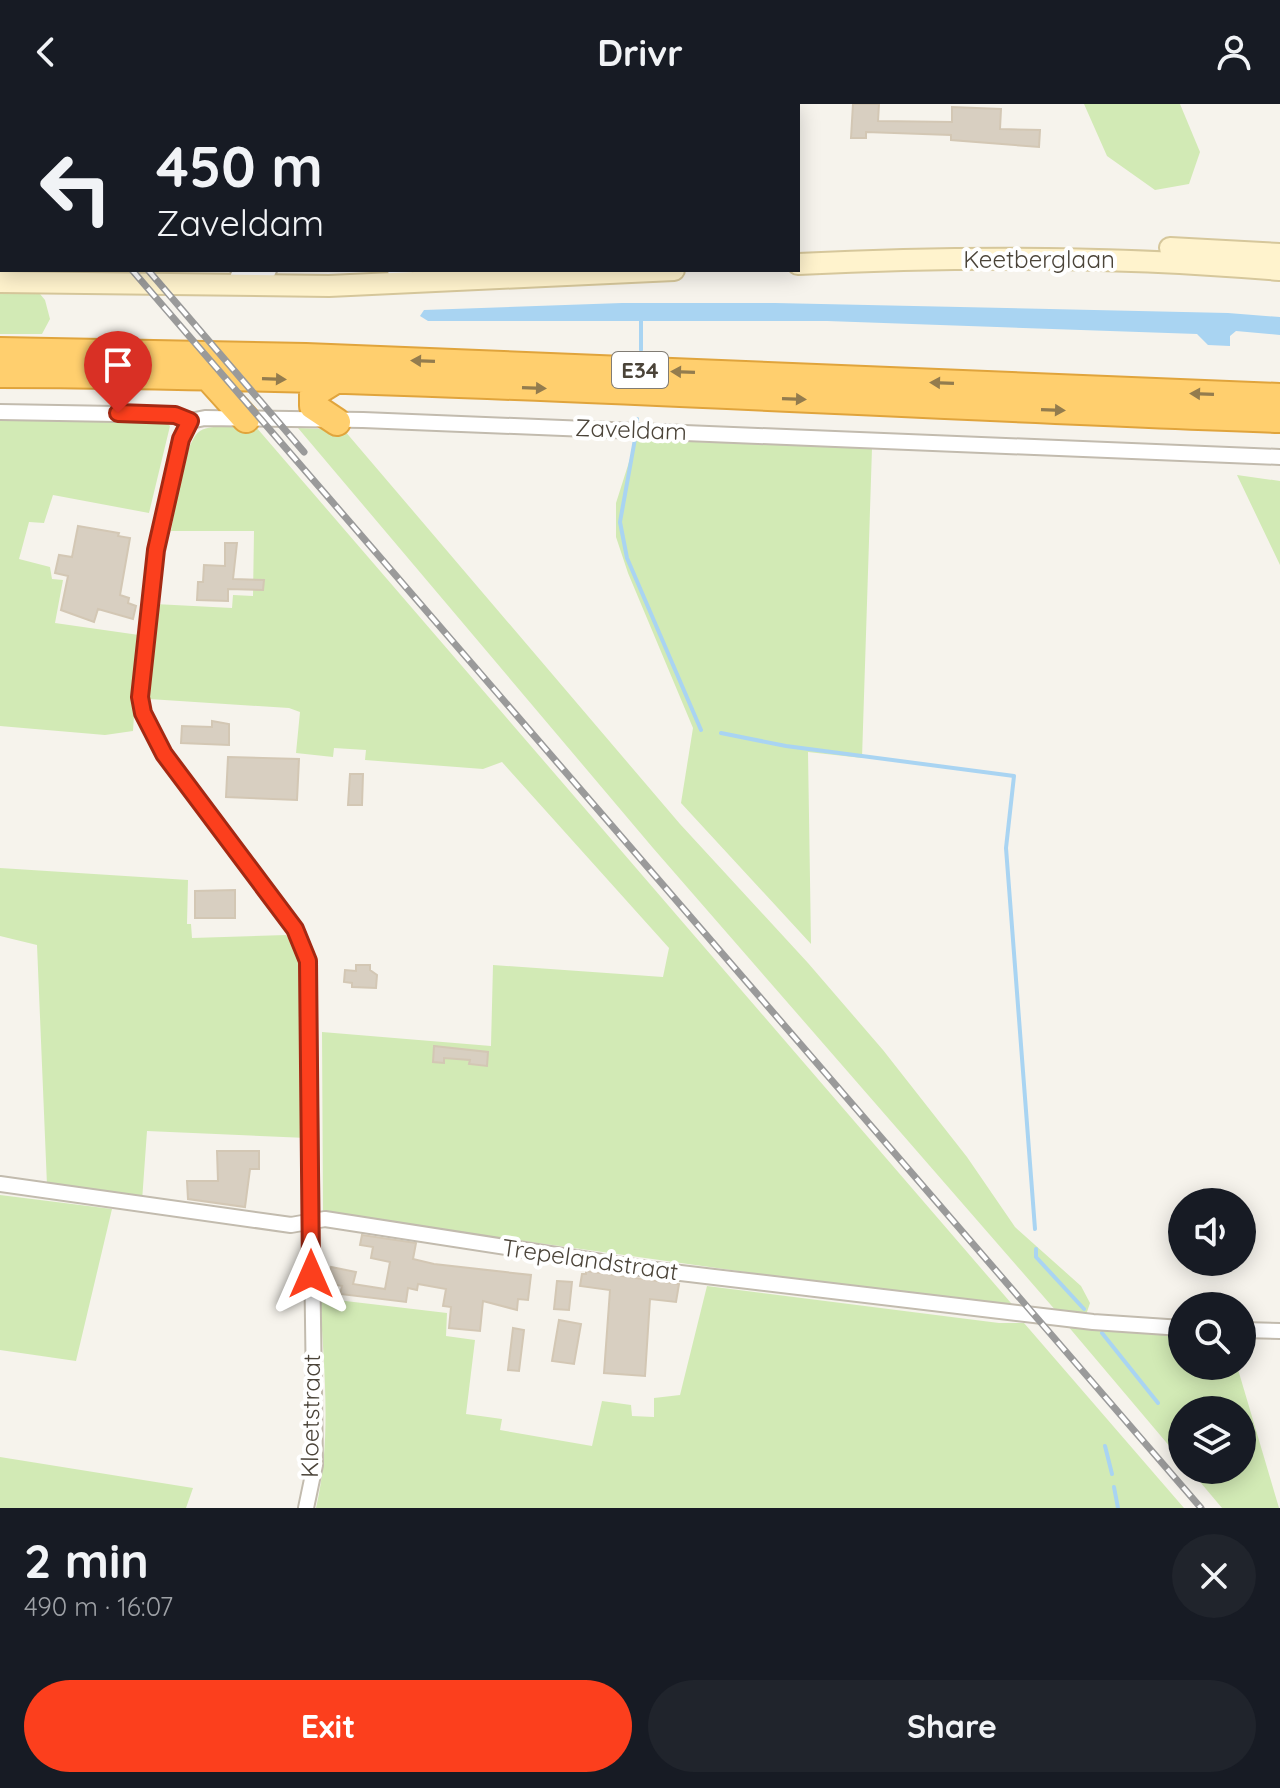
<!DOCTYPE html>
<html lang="en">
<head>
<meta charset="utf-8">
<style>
  :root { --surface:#171b24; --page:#20242c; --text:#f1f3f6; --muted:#9ea1a6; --accent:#fc3f1d }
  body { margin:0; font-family:Quicksand,sans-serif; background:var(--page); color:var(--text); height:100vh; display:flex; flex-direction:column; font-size:30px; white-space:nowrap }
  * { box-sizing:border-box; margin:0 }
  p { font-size:26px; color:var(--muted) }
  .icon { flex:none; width:44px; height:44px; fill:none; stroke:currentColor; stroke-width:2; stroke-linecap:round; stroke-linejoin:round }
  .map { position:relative; height:1404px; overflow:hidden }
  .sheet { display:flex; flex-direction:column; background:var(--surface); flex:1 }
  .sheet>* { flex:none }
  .hud { position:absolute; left:0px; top:0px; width:800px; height:168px; box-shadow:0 4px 20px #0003; background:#171b24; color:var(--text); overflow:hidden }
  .controls { position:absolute; left:1168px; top:1084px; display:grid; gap:16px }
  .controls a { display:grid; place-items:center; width:88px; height:88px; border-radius:50%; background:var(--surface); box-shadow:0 4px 20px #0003; font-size:40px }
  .pin { position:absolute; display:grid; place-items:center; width:68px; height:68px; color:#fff; margin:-82px -34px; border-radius:50% 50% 50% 0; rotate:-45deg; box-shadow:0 0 8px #0007 }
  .pin .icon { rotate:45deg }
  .me { position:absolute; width:88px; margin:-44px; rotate:0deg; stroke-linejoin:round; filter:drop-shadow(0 0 6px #0008) }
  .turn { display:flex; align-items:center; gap:28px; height:168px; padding:0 24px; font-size:36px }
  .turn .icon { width:104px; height:104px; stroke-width:2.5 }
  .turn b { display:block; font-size:56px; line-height:68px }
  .round { display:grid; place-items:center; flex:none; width:84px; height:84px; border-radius:42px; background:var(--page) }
  .summary { display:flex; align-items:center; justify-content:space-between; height:136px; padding:0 24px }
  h1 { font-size:48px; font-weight:700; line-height:60px }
  .cta { display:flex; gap:16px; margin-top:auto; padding:16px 24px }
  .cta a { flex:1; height:92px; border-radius:48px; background:var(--accent); color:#fff; font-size:32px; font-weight:700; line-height:92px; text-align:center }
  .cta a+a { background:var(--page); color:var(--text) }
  header { display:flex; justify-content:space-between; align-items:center; height:104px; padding:0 24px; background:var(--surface); font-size:36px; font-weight:700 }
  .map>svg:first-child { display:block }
  .green { fill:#d2eab5 }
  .water { fill:#a9d4f2 }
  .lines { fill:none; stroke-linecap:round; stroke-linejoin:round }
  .stream { stroke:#a9d4f2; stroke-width:4 }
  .building { fill:#d8cfc1; stroke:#d3c7b4; stroke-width:2 }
  .minor-casing { stroke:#c2bbae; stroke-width:18 }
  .tertiary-casing { stroke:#c2bbae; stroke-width:22 }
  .secondary-casing { stroke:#d6c79b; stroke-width:24 }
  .motorway-casing { stroke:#e0a43c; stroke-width:30 }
  .minor { stroke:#fff; stroke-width:14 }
  .tertiary { stroke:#fff; stroke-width:18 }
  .secondary { stroke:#fff3cd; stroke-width:20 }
  .motorway { stroke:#ffcf6e; stroke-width:26 }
  .rail-casing { stroke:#9a9a9a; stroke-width:7 }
  .rail { stroke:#fff; stroke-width:4; stroke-dasharray:12; stroke-linecap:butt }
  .oneway { fill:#937c4e }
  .route-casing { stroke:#a42913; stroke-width:20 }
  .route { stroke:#fc3f1d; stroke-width:14 }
  .labels { text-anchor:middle; stroke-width:8; stroke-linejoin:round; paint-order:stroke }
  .shield { fill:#fff; stroke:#817c74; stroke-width:2 }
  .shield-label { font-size:22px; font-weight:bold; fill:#4b4439 }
  .street-label { font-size:24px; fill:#4b4439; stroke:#fff }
</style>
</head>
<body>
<header><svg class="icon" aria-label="back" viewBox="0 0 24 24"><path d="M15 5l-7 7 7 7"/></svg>Drivr<svg class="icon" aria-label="person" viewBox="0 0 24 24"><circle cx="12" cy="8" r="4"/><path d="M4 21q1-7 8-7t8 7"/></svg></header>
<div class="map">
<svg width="1280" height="1404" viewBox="0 0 1280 1404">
  <rect width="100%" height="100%" fill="#f6f3ec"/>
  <!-- green -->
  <path class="green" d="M232,0H742L236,2Z
    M1084,0H1180L1200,48L1189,80L1155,86L1107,52Z
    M0,189L40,190L45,196L50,215L42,230H0Z
    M149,316L165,317L170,322L149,409L53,391L44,419L29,418L19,455L50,463L52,475L63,476L55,519L139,531L133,627L105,631L0,622V317Z
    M256,323L1017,1206L323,1109L322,928L491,942L493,861L663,873L669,844L502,658L483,665L365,656L366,646L334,644L333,653L296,649L300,608L289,604L149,595L155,500L232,504L233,491L253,492L254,427H171C175,407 184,336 200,327C215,319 240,324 256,323Z
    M298,324L344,326L680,720L808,859L883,946L967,1053L1015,1123L1081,1182L1090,1199L1086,1211L1057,1208L653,744Z
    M636,336L872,344L862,654L808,648L811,840L681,699L693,624L628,469L616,433V399Z
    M1237,371L1280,377V461Z
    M0,764L188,776L187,820H191L192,834L286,831L300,851L305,878L307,1034L147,1027L142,1097L47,1081L37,841L0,832Z
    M0,1091L112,1105L76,1257L0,1246Z
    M707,1182L999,1219H1024L1184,1404H316C332,1336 324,1263 320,1194L447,1209L446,1232L475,1236L466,1310L502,1315L500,1326L592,1342L602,1297L631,1301L632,1312L654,1313V1294L680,1291Z
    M1067,1221L1182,1230V1262H1237L1279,1404H1222L1190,1366H1242V1306H1182V1357Z
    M0,1353L193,1384L186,1404H0Z"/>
  <!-- water -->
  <path class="water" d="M622,199H775L1228,209L1280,213V231L1236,227L1230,232V242L1208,241L1197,230L827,217H428L420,212L424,206Z"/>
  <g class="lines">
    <!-- stream -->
    <path class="stream" d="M641,246V212
      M636,320L637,315
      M635,335L620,418L627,454L701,626
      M721,629L786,642L1014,672L1006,744L1035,1125
      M1036,1145V1153L1084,1205
      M1102,1229L1158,1299
      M1105,1342L1112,1370
      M1114,1383L1118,1404"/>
  </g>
  <!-- building -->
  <path class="building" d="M853,0H879L878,17L952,18V3L1001,5L1000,25L1040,26L1039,43L951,36V31L866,28V34H851Z
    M78,422L119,429L118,432L130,434L120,491L129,494L128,499L136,502L133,515L98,505L94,518L61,506L68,472L55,469L59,451L72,453Z
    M225,439H237L233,475L264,476L263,486L228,485V497L197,496L198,478H203L204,461L225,462Z
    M212,617L229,620V641L181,639L182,622L212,623Z
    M228,653L299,655L297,696L226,693Z
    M350,670H363L362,701H348Z
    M235,786V814H195V787Z
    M356,861H370V866L377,871L376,884L352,883V879L344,878L345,866L356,867Z
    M434,942L488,948L487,962L469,960L470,956L444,954V959L433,958Z
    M217,1047H259V1065H250L245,1103L188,1095L187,1077H218Z
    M362,1131L416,1139L413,1155L434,1160L531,1171L528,1196L518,1195L517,1206L483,1197L480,1227L449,1224L451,1203L443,1202L446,1185L418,1180L417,1186L408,1184L406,1198L340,1190L342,1182L327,1179L331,1163L356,1168L353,1180L385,1185L390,1158L371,1154L373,1143L360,1141Z
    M586,1167L679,1180L676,1198L650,1195L645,1272L604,1269L610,1186L580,1182L582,1170H586Z
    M557,1177L572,1178L569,1206L554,1205Z
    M559,1216L581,1220L574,1260L552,1257Z
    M513,1224L524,1226L519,1267L508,1266Z"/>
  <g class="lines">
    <defs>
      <path id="minor" d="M0,308L175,311L190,317L205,314L363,316L1280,353
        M190,317L181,335L156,446L140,593L143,609L164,650L295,825L308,857L315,1361L306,1404
        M0,1080L291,1121L325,1115L647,1165L1093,1218L1182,1224
        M1242,1226L1280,1227"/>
      <path id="tertiary" d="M206,0L208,2
        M397,166L403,167
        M240,172L267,166"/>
      <path id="secondary" d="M1170,144L1280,150
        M798,160C959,152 1120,152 1280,166
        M0,178L329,182L674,166"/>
      <path id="motorway" d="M0,247L306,253L1280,293
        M0,270C427,271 853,300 1280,315
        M208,273L246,315
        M334,277L313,290V302L337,318"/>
    </defs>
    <!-- minor casing -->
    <use href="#minor" class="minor-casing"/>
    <!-- tertiary casing -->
    <use href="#tertiary" class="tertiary-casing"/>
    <!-- secondary casing -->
    <use href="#secondary" class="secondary-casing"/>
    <!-- motorway casing -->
    <use href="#motorway" class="motorway-casing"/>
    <!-- minor -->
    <use href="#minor" class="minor"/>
    <!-- tertiary -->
    <use href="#tertiary" class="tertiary"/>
    <!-- secondary -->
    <use href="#secondary" class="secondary"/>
    <!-- motorway -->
    <use href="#motorway" class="motorway"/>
    <defs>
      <path id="rail" d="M5,0L7,2
        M763,2L766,0
        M0,13L2,15
        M0,129H2
        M132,166L1201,1404
        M148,166L304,348"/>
    </defs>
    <!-- rail casing -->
    <use href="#rail" class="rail-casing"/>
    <!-- rail -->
    <use href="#rail" class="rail"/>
  </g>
  <!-- one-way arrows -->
  <defs><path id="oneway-solid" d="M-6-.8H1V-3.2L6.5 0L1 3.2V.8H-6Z" transform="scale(2)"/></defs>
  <g class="oneway">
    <use href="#oneway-solid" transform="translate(423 257) rotate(-178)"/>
    <use href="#oneway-solid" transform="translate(683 268) rotate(-178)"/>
    <use href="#oneway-solid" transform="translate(274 275) rotate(2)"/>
    <use href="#oneway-solid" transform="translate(942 279) rotate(-178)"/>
    <use href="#oneway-solid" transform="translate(534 284) rotate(2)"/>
    <use href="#oneway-solid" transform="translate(1202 290) rotate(-178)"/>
    <use href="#oneway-solid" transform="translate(794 295) rotate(2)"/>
    <use href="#oneway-solid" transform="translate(1053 306) rotate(2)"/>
  </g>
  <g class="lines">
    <defs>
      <path id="route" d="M118,309L175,311L190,317L181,335L156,446L140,593L143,609L164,650L295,825L308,857L311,1170"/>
    </defs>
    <!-- route casing -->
    <use href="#route" class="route-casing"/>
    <!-- route -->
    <use href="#route" class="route"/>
  </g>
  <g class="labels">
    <!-- shield labels -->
    <rect class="shield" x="612" y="248" width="56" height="36" rx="6"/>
    <g class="shield-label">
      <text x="640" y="274">E34</text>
    </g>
    <!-- street labels -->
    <g class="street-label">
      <text x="1039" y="164">Keetberglaan</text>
      <text transform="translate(631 326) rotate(2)" y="8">Zaveldam</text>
      <text transform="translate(590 1156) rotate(8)" y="8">Trepelandstraat</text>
      <text transform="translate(311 1312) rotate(-89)" y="8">Kloetstraat</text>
    </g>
  </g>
</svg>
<div class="controls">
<a><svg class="icon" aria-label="sound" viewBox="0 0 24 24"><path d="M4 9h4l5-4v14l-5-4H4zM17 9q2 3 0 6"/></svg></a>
<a><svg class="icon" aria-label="search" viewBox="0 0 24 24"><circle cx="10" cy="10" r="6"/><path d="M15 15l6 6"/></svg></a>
<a><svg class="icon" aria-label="layers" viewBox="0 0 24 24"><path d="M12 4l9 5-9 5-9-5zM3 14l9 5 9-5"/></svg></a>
</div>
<div class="pin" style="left:118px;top:309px;background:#d93025"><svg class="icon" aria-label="arrive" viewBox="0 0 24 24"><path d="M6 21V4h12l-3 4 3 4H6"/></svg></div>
<svg class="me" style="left:311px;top:1170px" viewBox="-20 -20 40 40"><path d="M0-17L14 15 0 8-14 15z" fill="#fc3f1d" stroke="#fff" stroke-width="4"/></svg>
<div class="hud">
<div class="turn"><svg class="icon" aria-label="left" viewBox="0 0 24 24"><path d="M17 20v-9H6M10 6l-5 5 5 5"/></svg><div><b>450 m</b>Zaveldam</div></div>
</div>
</div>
<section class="sheet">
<div class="summary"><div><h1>2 min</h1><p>490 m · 16:07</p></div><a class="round"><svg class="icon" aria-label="close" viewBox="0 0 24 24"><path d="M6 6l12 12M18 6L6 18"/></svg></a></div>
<div class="cta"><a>Exit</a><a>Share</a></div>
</section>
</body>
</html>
